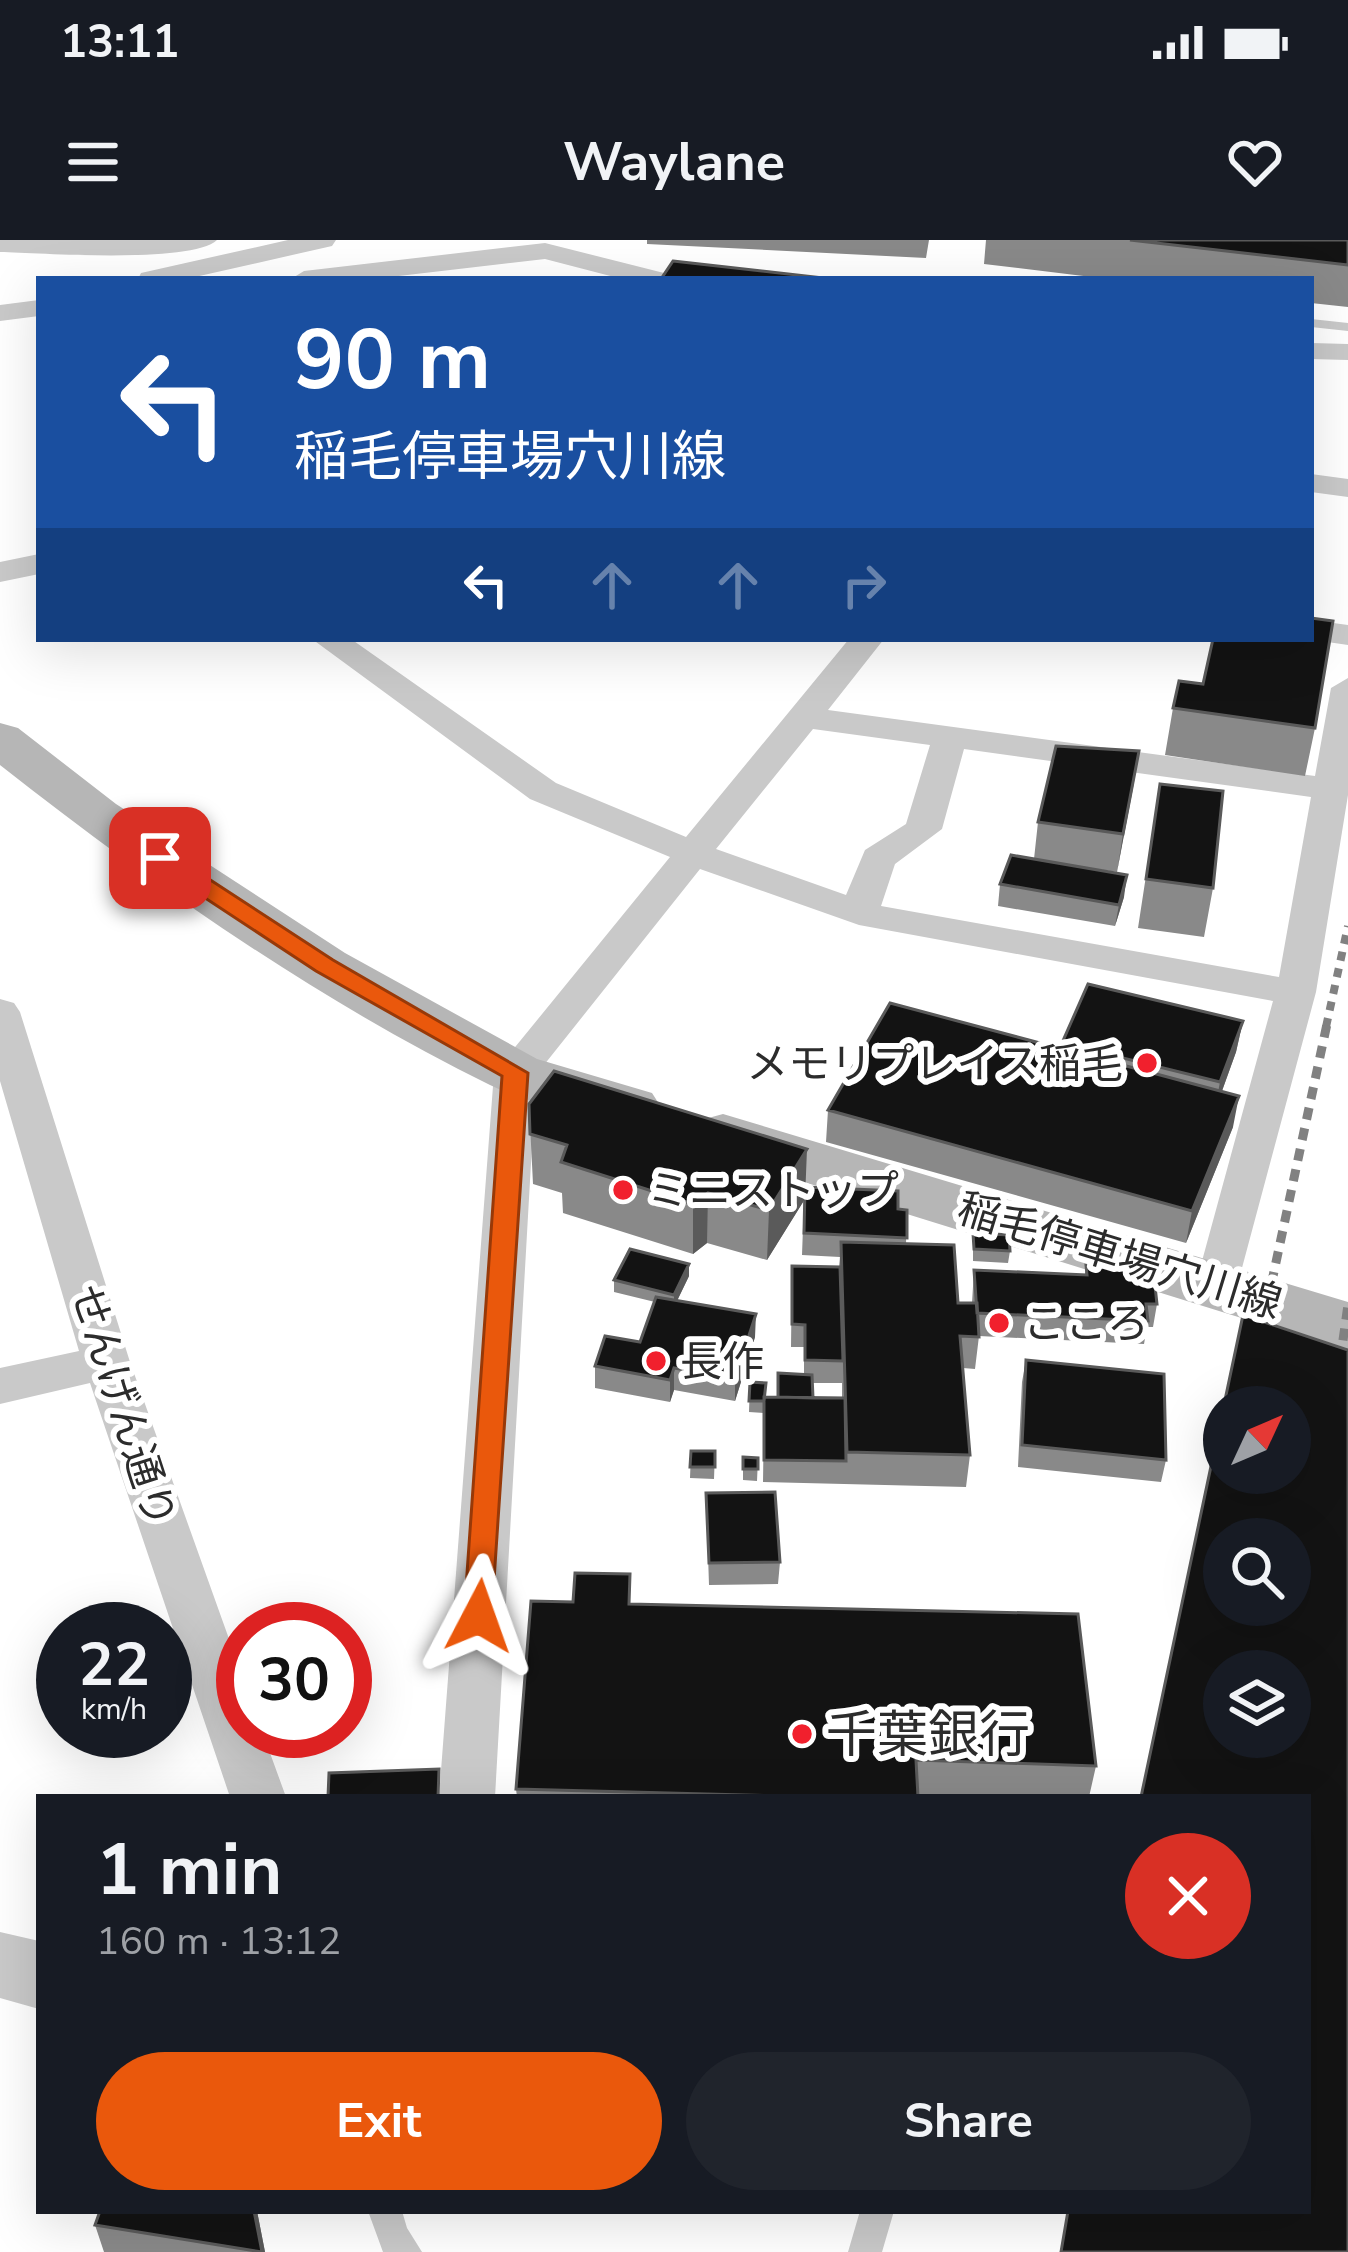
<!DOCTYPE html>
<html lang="en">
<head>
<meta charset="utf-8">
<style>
  :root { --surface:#171b24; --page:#20242c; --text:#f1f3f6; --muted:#9ea1a6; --accent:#ea580c }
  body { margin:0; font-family:"Nunito Sans","Noto Sans JP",sans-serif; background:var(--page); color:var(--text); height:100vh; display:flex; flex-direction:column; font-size:45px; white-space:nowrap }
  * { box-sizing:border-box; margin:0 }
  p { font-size:39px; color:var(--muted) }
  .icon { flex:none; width:66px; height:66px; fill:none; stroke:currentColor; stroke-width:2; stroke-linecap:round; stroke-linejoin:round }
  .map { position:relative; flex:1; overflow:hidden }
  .sheet { position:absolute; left:36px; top:1554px; width:1275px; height:420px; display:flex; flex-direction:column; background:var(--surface); border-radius:0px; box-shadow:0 12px 48px #0002 }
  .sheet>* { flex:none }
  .banner { position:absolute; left:36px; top:36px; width:1278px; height:366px; border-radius:0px; box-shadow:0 12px 48px #0002; background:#1a4fa0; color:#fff; overflow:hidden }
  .needle { width:78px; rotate:46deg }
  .controls { position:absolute; left:1203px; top:1146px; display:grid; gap:24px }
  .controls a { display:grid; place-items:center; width:108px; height:108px; border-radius:50%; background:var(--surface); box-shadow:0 12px 48px #0002; font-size:60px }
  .speed { position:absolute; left:36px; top:1362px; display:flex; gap:24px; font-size:60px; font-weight:700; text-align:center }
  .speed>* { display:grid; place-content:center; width:156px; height:156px; border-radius:50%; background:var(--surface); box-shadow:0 12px 48px #0002; line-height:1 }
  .speed small { font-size:30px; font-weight:400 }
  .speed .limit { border:18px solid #d22; background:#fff; color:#111 }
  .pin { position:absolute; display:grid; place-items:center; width:102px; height:102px; color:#fff; margin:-51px; border-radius:24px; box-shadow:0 6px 18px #0006 }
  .me { position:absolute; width:132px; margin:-66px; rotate:4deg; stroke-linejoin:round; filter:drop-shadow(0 0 9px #0008) }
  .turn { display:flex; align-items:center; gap:42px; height:252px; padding:0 60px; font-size:54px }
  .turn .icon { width:156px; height:156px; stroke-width:2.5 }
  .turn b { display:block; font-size:84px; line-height:102px }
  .lanes { display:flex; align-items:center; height:114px; padding:0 60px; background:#0003; justify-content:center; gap:60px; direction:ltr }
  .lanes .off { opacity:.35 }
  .round { display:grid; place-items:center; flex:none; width:126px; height:126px; border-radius:63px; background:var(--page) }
  .overview { display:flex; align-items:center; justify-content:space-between; height:204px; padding:0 60px }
  h1 { font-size:72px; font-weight:700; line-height:90px }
  .action { display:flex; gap:24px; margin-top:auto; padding:24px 60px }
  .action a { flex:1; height:138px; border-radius:72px; background:var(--accent); color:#fff; font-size:48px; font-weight:700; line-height:138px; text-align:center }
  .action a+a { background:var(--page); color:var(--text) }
  .status { display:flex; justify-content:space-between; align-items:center; height:84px; padding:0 60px; background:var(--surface); direction:ltr }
  .status svg { height:33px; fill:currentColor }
  header { display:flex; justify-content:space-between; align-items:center; height:156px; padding:0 60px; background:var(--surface); font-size:54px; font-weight:700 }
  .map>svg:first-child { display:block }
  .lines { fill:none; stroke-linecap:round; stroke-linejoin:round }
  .service { fill:#c9c9c9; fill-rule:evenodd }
  .minor { fill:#c9c9c9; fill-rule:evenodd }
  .tertiary { fill:#c9c9c9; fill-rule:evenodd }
  .secondary { fill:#b6b6b6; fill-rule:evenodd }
  .rail-far1 { stroke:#818181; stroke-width:8; stroke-dasharray:9 8; stroke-linecap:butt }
  .rail { stroke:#818181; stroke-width:9; stroke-dasharray:12 9; stroke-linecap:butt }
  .wall { fill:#898989; fill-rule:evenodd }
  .shaded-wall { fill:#5a5a5a }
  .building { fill:#131313; stroke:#5a5a5a; stroke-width:3; fill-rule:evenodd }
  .route { fill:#ea580c; stroke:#983908; stroke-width:3 }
  .poi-dot { fill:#f1202d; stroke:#fff; stroke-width:4.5 }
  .labels { text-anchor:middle; stroke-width:12; stroke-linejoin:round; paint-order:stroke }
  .poi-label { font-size:42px; fill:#2c2c2c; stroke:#fff; text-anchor:start }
  .street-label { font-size:42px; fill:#2c2c2c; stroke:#fff }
  .near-poi-label { font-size:51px; fill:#2c2c2c; stroke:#fff; text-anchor:start }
</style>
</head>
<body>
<div class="status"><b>13:11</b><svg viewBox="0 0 49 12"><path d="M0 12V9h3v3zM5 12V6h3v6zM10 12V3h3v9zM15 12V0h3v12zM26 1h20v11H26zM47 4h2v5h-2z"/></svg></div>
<header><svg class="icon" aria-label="menu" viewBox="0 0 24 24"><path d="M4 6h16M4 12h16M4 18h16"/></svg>Waylane<svg class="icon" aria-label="heart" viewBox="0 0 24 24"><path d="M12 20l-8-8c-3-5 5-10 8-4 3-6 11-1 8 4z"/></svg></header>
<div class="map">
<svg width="1348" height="2012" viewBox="0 0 1348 2012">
  <rect width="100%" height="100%" fill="#fff"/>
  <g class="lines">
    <!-- service -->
    <path class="service" d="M1311,79L1348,83V91L1311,87Z
      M368,1971H402L407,1988L422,2012H383Z
      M860,1971H894L882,2012H848Z"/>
    <!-- minor -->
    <path class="minor" d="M0,0H217C192,24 40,13 0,12Z
      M288,0H336L332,6L186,39H138L141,33Z
      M545,3L664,33L667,39H622L545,19L373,39H291L304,31Z
      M39,60V76L0,81V65Z
      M1311,103L1348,104V120L1311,119Z
      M1311,234L1348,239V257L1311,252Z
      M39,314V334L0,342V322Z
      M1311,380L1348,385V405L1307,399Z
      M312,399H351L556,543L686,597L849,399H884L828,470L1315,536L1331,448L1348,438V555L1316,752L1235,1054L1219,1059L1203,1054L1196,1043L1273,761L859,685L700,629L536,835L495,1557H439L494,833L670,617L530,559ZM813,489L930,505L906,584L865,610L846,655L716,609ZM964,509L1311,557L1279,737L881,666L895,624L942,589Z
      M0,759L14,763L20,772L130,1122L243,1438V1491H262L286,1557H230L90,1143L0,1164V1128L79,1111L0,841Z"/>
    <!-- tertiary -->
    <path class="tertiary" d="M0,1692L39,1701V1769L0,1758Z"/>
    <!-- secondary -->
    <path class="secondary" d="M0,483L18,488L116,564L345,713L537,819L652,853L661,867L652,881L630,887C585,875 532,865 490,845C317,760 151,644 0,525Z
      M723,874L1348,1062V1111L701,910L692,895L701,880Z"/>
    <!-- rail-far1 -->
    <path class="rail-far1" d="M1326,787L1348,686"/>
    <!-- rail -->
    <path class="rail" d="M1337,1142L1348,1065
      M1245,1167L1327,784"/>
  </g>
  <!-- wall -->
  <path class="wall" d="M647,0H929L926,18L647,4Z
    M986,0H1348V67L1311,63V39H1108L984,24Z
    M1173,468L1315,488L1305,536L1165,515Z
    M1139,511L1117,632L1069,625L1124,657L1115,686L998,666L1000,644L1034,619L1038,582Z
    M1160,544L1213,648L1204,697L1138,688Z
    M1243,781L1236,812L1222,851L1233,887L1186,1003L826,902L828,870L1061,809L1062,803Z
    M529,864L806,947L907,970L906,1004L958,1063H972L974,1030L1085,1035L1086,1025L1157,1064L1153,1087H1147L1144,1104L979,1096L975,1129L963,1128L970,1215L966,1247L763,1242L764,1173L749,1172L750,1142L766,1157H778L804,1134V1107H791L792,1026L839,1027L840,1017L802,1015L804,960L767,1020L707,1003L693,1014L563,973L562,953L533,944ZM842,1141V1158H813L812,1143H842Z
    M973,993L1010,1011L1008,1023L973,1021Z
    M689,1024V1036L677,1061L755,1097L735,1161L674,1150L670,1162L595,1148V1126L640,1102L655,1062L614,1052V1040Z
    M1026,1120L1166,1220L1161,1242L1018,1227L1022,1142Z
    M691,1211H715L714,1239L690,1238Z
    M743,1217L758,1218L757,1241L743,1240Z
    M706,1253L780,1322L778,1344L709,1345Z
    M573,1362L631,1364L1096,1526L1089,1557H517L516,1549Z
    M257,1971L265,2012H104L95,1985Z"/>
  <!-- shaded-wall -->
  <path class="shaded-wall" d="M1139,511L1133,548L1117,632L1123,594Z
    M1127,635L1124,657L1115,686L1119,665Z
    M1243,781L1236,812L1214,873L1220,842Z
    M1239,856L1233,887L1186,1003L1192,971Z
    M807,909L805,959L767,1020L769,970Z
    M708,953L707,1003L693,1014V964Z
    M689,1024V1036L674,1067V1055Z
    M756,1074L755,1097L735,1161V1138Z
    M674,1128V1150L670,1162V1140Z
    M254,1971H257L265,2012H262Z"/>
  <!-- building -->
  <path class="building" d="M1130,0H1348V25Z
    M673,21L832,39H661Z
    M1311,378L1333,381L1315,488L1173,468L1179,441L1203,444L1213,399H1311Z
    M1056,506L1139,511L1123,594L1038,582Z
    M1160,544L1223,551L1213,648L1146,639Z
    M1011,615L1127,635L1119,665L1000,644Z
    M1088,744L1243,781L1220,842L1062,803Z
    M890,763L1239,856L1192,971L828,870Z
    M554,831L807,909L769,970L708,953L693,964L561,922L567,905L530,894L529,864Z
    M805,947L898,951V969L907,970V998L804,993Z
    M973,993L1009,995L1010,1011L974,1009Z
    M841,1002L954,1005L958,1063H977L979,1097L960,1096L970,1215L847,1212Z
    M630,1009L689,1024L674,1055L614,1040Z
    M1086,1025L1153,1028L1157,1064H1146L1148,1081L977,1073L974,1030L1087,1035Z
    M792,1026L840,1027L843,1121L805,1120V1085L792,1084Z
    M656,1057L756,1074L735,1138L674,1128L670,1140L595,1126L605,1096L640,1102Z
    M1243,1075L1348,1110V2012H1061L1068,1971H1308V1557H1141ZM1224,1167H1290V1233H1224ZM1224,1299H1290V1365H1224ZM1224,1431H1290V1497H1224Z
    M1026,1120L1164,1134L1166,1220L1022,1205Z
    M778,1133L812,1135L813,1158L778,1157Z
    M750,1142L766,1143L764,1161H749Z
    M764,1157L845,1158L846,1221L764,1220Z
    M691,1211H715V1227H690Z
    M743,1217L758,1218V1229H743Z
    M775,1252L780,1322L709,1323L706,1253Z
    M575,1333L630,1334L629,1364L1078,1374L1096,1526L916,1520L918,1557H820L516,1549L531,1361L573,1362Z
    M439,1529L438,1557H328L329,1533Z
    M100,1971H254L262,2012L95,1985Z"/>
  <!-- route -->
  <path class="route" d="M152,613H169L333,720L528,833L491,1385L479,1388L464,1376L502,836L316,731L152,623Z"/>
  <!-- markers -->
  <g class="poi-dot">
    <circle cx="1147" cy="823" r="12"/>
    <circle cx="623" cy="950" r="12"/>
    <circle cx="999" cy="1083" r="12"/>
    <circle cx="656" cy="1121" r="12"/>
    <circle cx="802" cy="1494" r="12"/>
  </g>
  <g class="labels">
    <!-- poi labels -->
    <g class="poi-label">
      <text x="1123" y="838" text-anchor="end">メモリプレイス稲毛</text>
      <text x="647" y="965">ミニストップ</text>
      <text x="1023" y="1098">こころ</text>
      <text x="680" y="1136">長作</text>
    </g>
    <!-- street labels -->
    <g class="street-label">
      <text transform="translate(1120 1015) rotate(17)" y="15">稲毛停車場穴川線</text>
      <text transform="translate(124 1166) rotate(72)" y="15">せんげん通り</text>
    </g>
    <!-- near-poi labels -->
    <g class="near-poi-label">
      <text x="826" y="1512">千葉銀行</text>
    </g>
  </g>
</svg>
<div class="controls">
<a><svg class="needle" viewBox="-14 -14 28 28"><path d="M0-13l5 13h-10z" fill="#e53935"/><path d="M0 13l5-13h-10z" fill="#9ea1a6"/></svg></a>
<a><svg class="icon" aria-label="search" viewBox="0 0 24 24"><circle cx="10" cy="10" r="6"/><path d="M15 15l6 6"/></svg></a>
<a><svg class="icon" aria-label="layers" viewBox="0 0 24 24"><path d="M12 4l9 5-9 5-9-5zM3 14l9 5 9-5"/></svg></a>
</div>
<div class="speed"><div>22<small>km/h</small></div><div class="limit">30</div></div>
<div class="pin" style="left:160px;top:618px;background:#d93025"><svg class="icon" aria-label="arrive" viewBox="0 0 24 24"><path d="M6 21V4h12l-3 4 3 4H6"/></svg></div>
<svg class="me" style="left:479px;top:1376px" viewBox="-20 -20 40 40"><path d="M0-17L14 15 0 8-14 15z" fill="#ea580c" stroke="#fff" stroke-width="4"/></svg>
<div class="banner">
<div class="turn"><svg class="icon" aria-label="left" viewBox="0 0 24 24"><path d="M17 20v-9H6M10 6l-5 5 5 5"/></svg><div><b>90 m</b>稲毛停車場穴川線</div></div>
<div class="lanes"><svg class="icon" aria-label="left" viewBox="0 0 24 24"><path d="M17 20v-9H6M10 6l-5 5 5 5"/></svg><svg class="icon off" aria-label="ahead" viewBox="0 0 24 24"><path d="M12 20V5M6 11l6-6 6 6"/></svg><svg class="icon off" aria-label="ahead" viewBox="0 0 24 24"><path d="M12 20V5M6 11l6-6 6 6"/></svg><svg class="icon off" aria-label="right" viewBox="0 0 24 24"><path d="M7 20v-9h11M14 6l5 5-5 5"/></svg></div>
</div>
<section class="sheet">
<div class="overview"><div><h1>1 min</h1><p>160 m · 13:12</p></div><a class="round" style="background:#d93025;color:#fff"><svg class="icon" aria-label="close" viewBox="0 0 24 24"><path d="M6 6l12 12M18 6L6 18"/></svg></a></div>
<div class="action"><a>Exit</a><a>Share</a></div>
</section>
</div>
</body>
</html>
